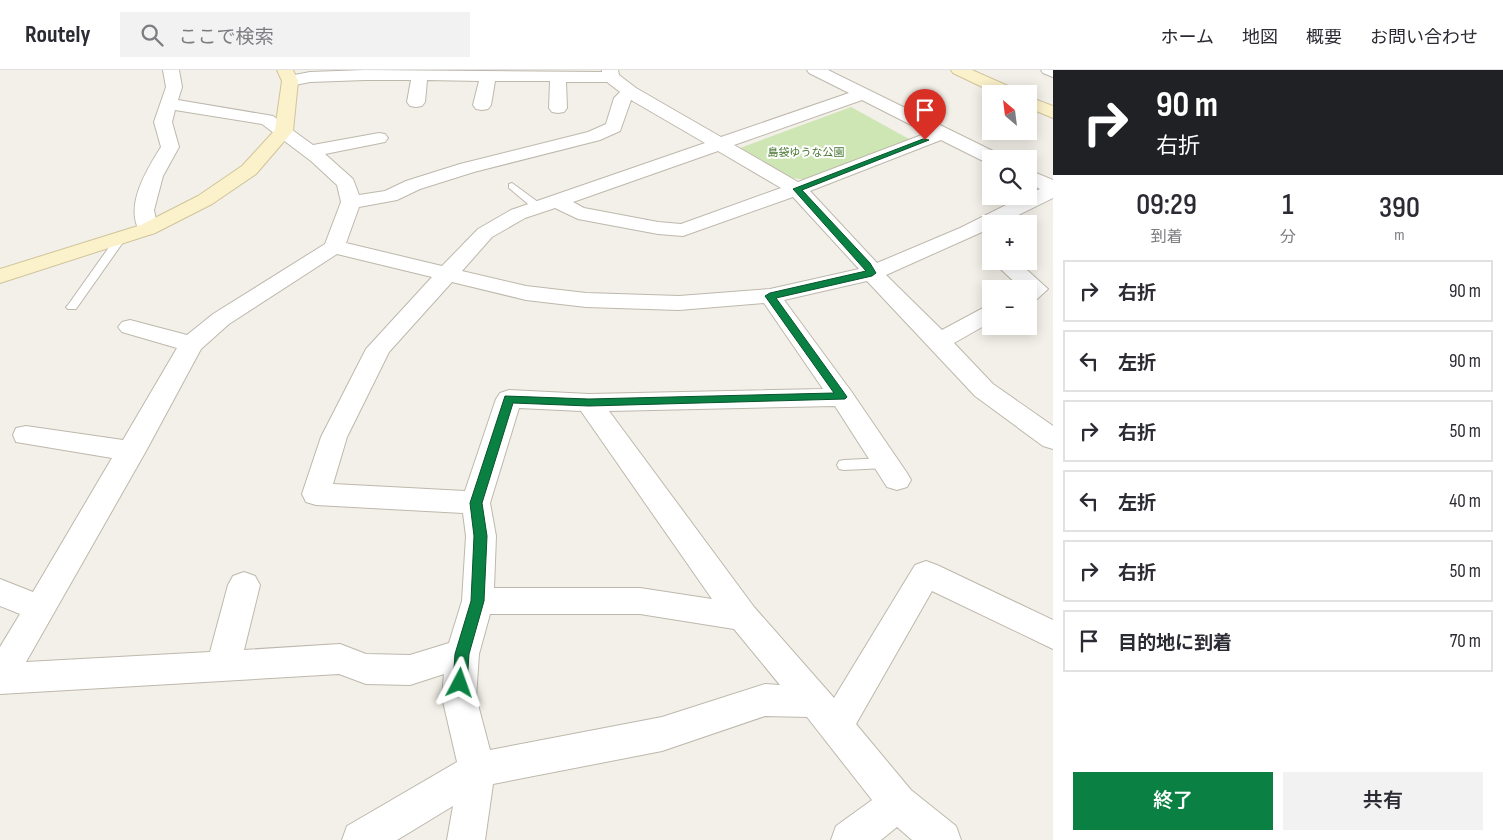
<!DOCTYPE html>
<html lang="ja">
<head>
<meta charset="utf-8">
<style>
  :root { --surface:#fff; --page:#f2f2f3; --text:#2b2b33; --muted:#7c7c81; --line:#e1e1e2; --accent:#0b8043 }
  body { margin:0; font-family:"Sofia Sans Condensed","Noto Sans JP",sans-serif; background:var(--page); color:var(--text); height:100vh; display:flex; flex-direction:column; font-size:19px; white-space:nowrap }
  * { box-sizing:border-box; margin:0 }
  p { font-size:16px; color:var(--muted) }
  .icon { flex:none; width:28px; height:28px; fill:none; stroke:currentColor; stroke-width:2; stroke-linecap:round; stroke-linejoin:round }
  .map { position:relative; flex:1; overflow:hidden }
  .sheet { display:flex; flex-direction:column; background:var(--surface); width:450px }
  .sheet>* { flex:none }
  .top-card { background:#202124; color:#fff; overflow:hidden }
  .needle { width:32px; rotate:332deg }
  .buttons { position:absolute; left:982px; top:15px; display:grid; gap:10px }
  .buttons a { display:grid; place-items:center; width:55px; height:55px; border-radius:0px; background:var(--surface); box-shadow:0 2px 12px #0003; font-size:25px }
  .pin { position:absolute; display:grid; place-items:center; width:42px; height:42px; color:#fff; margin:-51px -21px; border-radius:50% 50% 50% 0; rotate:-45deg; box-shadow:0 0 5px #0007 }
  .pin .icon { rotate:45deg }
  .me { position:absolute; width:55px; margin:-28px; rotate:4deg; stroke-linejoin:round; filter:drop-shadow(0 0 4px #0008) }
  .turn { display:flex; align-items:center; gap:18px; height:105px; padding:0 20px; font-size:22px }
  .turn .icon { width:65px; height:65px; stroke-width:2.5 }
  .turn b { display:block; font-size:35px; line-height:42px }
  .eta { display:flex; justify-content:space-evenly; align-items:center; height:85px; text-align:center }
  .eta b { font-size:30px; font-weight:600; line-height:35px }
  .primary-button { display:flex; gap:10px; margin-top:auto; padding:10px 20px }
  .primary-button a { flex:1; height:58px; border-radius:0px; background:var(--accent); color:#fff; font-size:20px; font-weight:600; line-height:58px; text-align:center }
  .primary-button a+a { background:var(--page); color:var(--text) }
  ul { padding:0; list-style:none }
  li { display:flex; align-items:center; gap:15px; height:62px; margin:0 10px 8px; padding:0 10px; border:2px solid var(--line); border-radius:0px }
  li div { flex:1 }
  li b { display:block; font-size:19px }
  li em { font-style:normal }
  header { display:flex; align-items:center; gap:30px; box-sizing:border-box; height:70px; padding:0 25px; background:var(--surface); border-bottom:1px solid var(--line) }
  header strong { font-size:24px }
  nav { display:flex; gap:28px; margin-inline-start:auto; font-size:18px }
  .search { width:350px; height:45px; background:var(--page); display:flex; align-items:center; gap:12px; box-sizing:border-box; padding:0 18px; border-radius:0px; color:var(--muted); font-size:19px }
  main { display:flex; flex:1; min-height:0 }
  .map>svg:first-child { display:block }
  .green { fill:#cee5b4 }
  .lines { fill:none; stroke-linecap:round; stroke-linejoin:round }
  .lane-casing { stroke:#beb8ac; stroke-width:2 }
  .street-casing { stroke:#beb8ac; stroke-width:2 }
  .secondary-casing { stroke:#d0c49b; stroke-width:2 }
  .lane { fill:#fff; fill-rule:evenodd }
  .street { fill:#fff; fill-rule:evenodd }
  .secondary { fill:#fbf1ca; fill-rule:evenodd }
  .route { fill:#0b8043; stroke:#07532c }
  .labels { text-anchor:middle; stroke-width:4; stroke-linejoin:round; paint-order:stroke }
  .far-park-label { font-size:11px; fill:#47752e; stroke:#fff }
</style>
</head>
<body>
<header>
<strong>Routely</strong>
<div class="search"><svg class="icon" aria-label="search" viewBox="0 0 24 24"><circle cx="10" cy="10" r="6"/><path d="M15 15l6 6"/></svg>ここで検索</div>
<nav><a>ホーム</a><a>地図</a><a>概要</a><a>お問い合わせ</a></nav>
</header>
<main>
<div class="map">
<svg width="1053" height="770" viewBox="0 0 1053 770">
  <rect width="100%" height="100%" fill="#f3f0e9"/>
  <!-- green -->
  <path class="green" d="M851,37L911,70L807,110L785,107L740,78Z"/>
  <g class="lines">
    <defs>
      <path id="lane" d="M512,113L542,135V139H534L509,118V114Z
        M121,165L126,168L76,239H68L66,237L68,235L117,166Z
        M886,388L891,389L893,393L891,397L886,398L844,400L839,399L837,395L839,391L844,390Z"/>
      <path id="street" d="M163,0H179L182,17L178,30L273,46L313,75L379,63L385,64L388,68L385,72L325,84L353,109L359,125L385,121L406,111L460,94L588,62L606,54L614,28L620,22L607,12H566L567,38L564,42L558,43L552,42L549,38L550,11H495L491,35L488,39L482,40L476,39L473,35L479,11L427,10L425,32L422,36L416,37L410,36L407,32L411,10H365L310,12L290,16L284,15L282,11L284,7L310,2L365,0L602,2V0H618L619,5L636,18L721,67L849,23L809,3L807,0H828L1001,85L1003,89H991V94L987,93L941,70L810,121L877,193L960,158L1024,126H1029V124L1040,119L1029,113V100L1053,110V128L1000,154H991V158L886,205L942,260L983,238L991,236V252L954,273L993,314L1053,356V379L1043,376L975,326L867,211L784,230L851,321L907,403L911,410L907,417L897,420L887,417L835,336L609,341L754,537L834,628L915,495L926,491L937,495L1053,550V579L932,521L856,654L911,720L956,756L961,770H912L897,757L881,770H831L836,756L872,730L807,647L765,646L662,681L493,714L485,770H447L453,736L397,770H342L347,756L457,692L442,627L444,604L410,615L366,614L339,604L0,624V577L20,544L0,536V509L33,522L112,388L16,372L13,365L16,358L26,356L123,370L177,278L122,262L118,257L122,252L130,250L187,265L213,244L325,174L341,132L337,115L311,91L262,54L175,40L172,52L179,77L163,106L154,140L158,159L155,163L148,165L141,163C123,138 147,99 161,77L154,52L166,17ZM631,30L705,73L511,140L478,159L442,196L346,173L359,137L397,130L420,119L474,102L600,70L620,61ZM862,30L927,63L798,112L734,75ZM718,81L781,118L681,154L658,152L584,138L573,132ZM793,127L859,199L770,219L679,226L586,223L526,216L462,201L492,167L525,148L555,138L578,149L658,164L683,166ZM337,184L432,207L366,279L321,367L302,424L306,432L316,435L463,443L466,466L462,531L449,573L410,585L366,584L340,574L244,580L260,515L255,506L244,502L233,506L228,515L210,582L26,592L146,381L201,279L229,254ZM452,212L526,230L586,237L679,240L764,233L823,319L589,324L509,320L500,323L496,329L465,421L333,414L347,367L389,282ZM519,338L581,341L712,529L640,518H494L496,466L490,433ZM490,544H640L734,559L780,615L765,614L662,647L490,680L476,627L479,584Z
        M1041,0H1053V7L1043,3Z
        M992,191H1017L1048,219L1037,229L1029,231V219H1022Z"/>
      <path id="secondary" d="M277,0H293L298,11L293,61L256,104L212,134L155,163L0,213V199L141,155L198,126L242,96L275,60L282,11Z
        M951,0H972L1017,20L1019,24H997L953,3Z
        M1029,27L1053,36V48L1029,38Z"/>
    </defs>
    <!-- lane casing -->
    <use href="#lane" class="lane-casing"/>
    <!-- street casing -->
    <use href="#street" class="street-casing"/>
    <!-- secondary casing -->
    <use href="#secondary" class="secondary-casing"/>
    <!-- lane -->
    <use href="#lane" class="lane"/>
    <!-- street -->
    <use href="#street" class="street"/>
    <!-- secondary -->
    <use href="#secondary" class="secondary"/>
  </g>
  <!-- route -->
  <path class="route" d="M923,69L929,70L802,120L870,193L876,203L872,206L776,228L845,324L847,327L845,329L589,336L513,333L482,433L487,466L484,531L469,584L467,613L465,617L460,619L455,617L453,613L455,584L471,531L474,466L470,433L505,326L589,329L834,323L765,226L770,223L866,201L793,119Z"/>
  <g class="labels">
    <!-- far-park labels -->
    <g class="far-park-label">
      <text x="806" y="86">島袋ゆうな公園</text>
    </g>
  </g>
</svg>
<div class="buttons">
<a><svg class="needle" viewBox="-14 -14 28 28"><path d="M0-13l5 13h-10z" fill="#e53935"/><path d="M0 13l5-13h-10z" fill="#7c7c81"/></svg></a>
<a><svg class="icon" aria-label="search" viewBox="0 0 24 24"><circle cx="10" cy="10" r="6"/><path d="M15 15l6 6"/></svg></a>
<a>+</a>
<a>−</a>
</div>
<div class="pin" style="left:925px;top:70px;background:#d93025"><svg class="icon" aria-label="arrive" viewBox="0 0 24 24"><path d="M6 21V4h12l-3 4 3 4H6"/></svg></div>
<svg class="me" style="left:460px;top:613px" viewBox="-20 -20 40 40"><path d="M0-17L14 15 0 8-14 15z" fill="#0b8043" stroke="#fff" stroke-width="4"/></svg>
</div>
<section class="sheet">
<div class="top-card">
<div class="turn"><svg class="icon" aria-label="right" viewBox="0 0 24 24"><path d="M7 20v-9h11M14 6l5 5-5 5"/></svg><div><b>90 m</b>右折</div></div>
</div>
<div class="eta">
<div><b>09:29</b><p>到着</p></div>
<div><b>1</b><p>分</p></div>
<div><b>390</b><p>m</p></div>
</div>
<ul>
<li><svg class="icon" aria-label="right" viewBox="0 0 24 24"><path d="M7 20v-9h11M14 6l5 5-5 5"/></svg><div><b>右折</b></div><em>90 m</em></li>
<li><svg class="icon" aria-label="left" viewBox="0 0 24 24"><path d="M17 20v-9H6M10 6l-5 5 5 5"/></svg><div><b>左折</b></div><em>90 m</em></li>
<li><svg class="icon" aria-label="right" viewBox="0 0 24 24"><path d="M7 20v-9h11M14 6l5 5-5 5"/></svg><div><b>右折</b></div><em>50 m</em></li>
<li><svg class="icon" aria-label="left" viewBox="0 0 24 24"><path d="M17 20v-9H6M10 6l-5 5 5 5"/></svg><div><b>左折</b></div><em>40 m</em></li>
<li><svg class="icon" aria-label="right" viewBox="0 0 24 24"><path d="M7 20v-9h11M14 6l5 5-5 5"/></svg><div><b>右折</b></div><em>50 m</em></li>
<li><svg class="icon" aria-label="arrive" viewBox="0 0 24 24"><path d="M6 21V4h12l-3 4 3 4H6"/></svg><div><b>目的地に到着</b></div><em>70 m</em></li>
</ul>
<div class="primary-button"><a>終了</a><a>共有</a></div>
</section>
</main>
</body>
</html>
